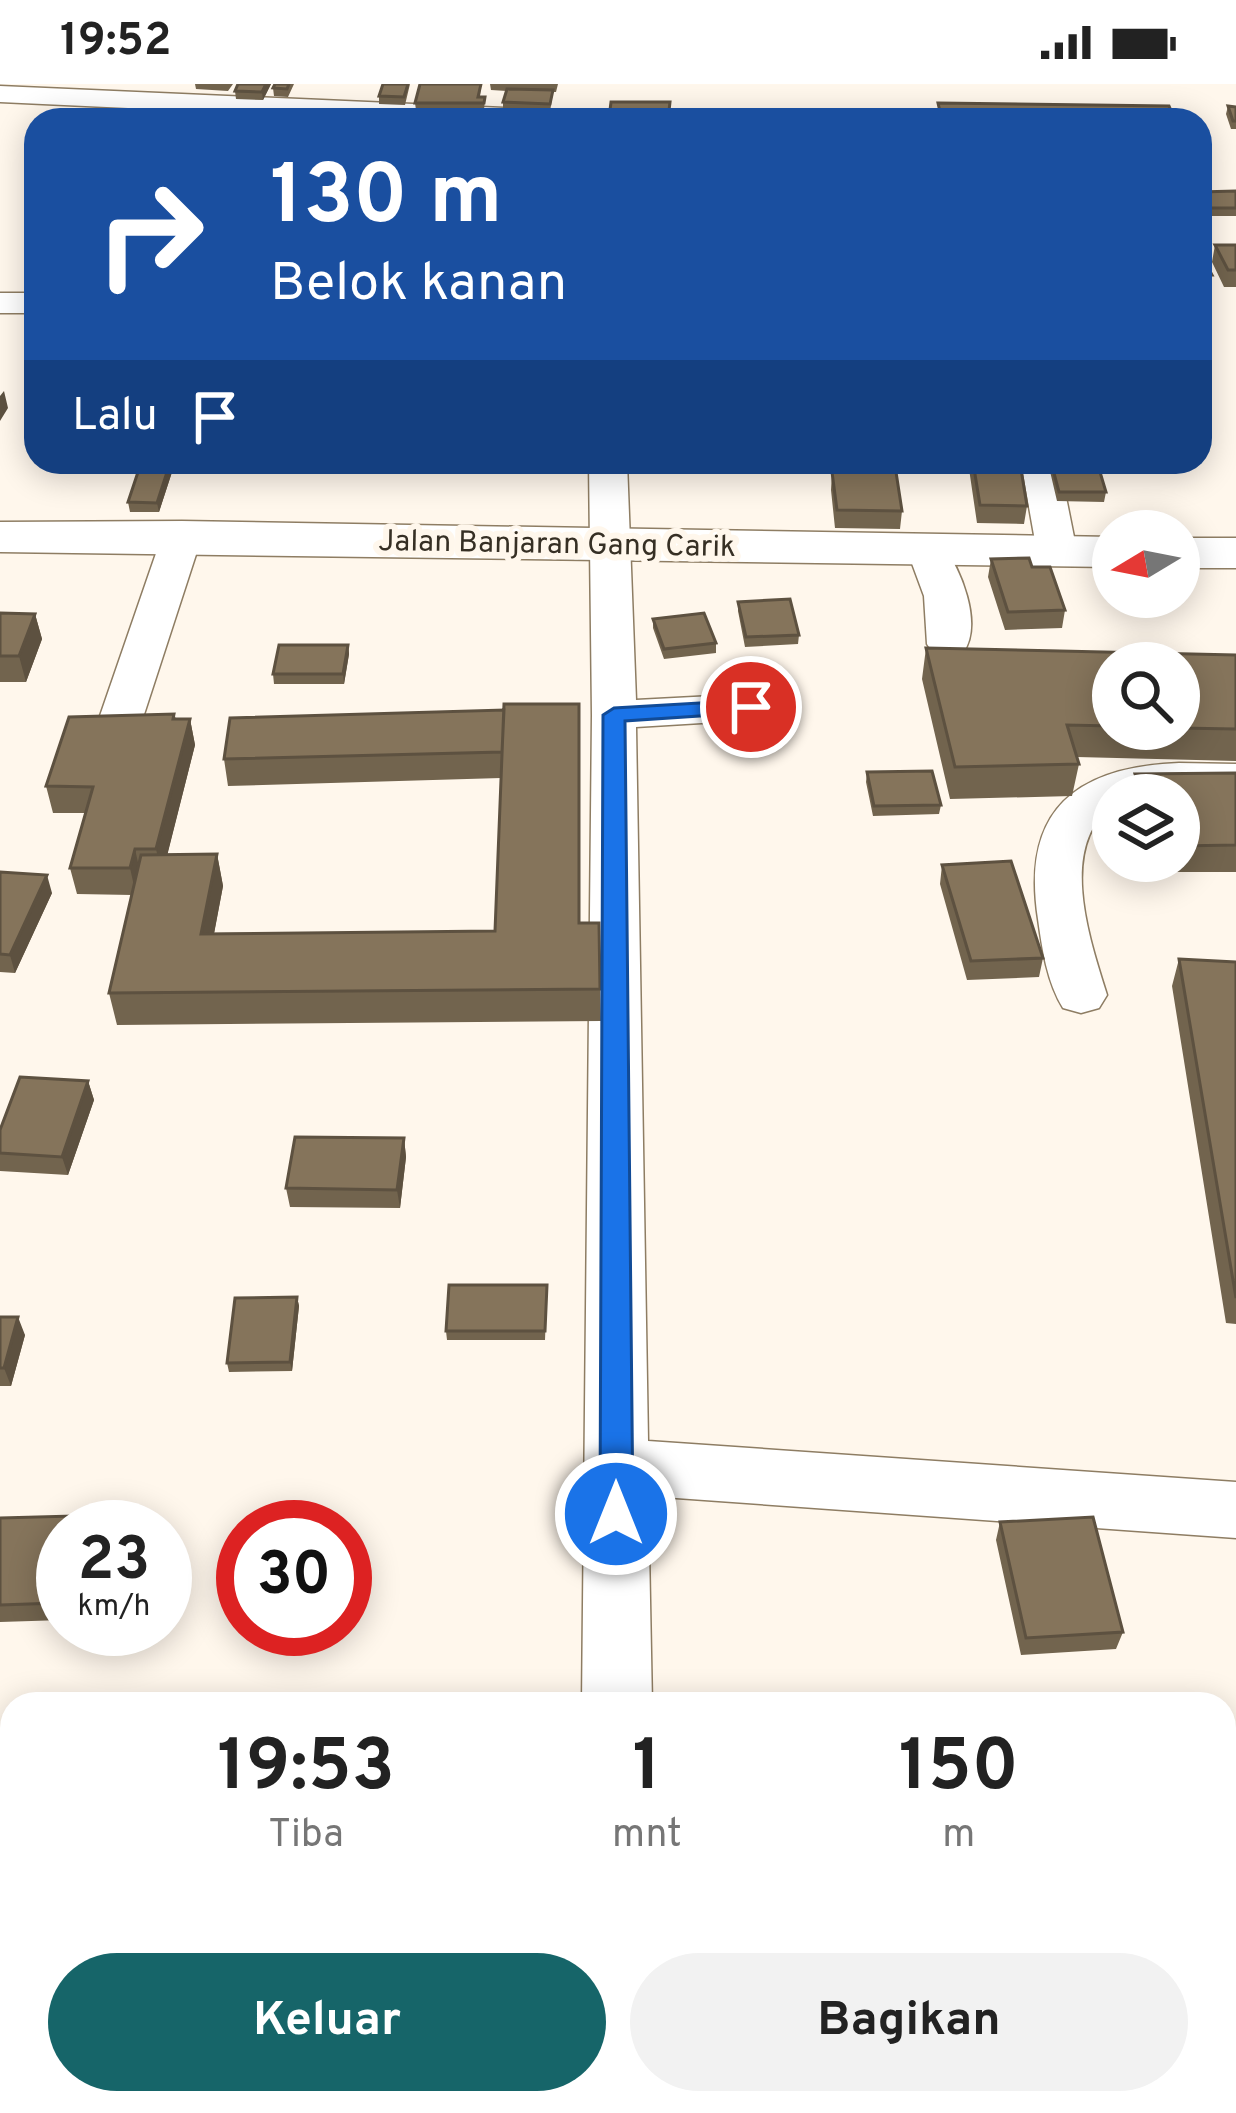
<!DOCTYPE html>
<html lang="id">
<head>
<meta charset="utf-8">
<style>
  :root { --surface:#fff; --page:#f2f2f2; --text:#222; --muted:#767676; --accent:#166569 }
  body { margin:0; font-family:Overpass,sans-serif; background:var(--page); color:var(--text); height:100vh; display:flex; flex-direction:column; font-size:45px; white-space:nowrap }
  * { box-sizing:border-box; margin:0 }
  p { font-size:39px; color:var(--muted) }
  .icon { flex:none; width:66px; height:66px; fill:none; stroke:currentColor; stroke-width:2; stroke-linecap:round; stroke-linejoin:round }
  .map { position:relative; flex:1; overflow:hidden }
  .sheet { position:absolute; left:0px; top:1608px; width:1236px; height:423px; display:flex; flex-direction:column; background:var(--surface); border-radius:36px 36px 0 0; box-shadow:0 6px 30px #0003 }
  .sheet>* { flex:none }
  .banner { position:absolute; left:24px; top:24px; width:1188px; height:366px; border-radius:36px; box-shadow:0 6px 30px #0003; background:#1a4fa0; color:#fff; overflow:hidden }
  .needle { width:78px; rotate:260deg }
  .buttons { position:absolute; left:1092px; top:426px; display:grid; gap:24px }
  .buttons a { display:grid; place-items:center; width:108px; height:108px; border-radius:50%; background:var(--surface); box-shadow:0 6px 30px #0003; font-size:60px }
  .speed { position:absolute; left:36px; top:1416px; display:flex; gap:24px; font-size:60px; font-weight:700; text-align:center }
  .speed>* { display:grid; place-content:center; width:156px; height:156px; border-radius:50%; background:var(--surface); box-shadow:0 6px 30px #0003; line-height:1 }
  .speed small { font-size:30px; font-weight:400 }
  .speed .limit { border:18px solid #d22; background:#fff; color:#111 }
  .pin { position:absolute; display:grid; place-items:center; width:102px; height:102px; color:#fff; margin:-51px; border:6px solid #fff; border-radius:50%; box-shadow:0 3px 12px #0007 }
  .me { position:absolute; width:132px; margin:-66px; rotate:0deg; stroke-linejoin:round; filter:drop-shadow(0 0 9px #0008) }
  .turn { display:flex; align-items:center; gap:42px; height:252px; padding:0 48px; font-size:54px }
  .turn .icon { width:156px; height:156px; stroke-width:2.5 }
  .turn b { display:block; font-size:84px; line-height:102px }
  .then { display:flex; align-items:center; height:114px; padding:0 48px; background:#0003; gap:24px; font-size:45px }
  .eta { display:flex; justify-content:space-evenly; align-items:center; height:204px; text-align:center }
  .eta b { font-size:72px; font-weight:700; line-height:84px }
  .primary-button { display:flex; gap:24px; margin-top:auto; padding:24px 48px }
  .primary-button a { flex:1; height:138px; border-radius:72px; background:var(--accent); color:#fff; font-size:48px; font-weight:700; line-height:138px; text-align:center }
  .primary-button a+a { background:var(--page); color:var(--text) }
  .status { display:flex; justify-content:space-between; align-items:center; height:84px; padding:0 60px; background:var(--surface); direction:ltr }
  .status svg { height:33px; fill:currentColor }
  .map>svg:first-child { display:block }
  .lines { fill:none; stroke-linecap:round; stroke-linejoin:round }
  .street-casing { stroke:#8e7d63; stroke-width:3 }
  .secondary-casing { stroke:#8e7d63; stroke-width:3 }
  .street { fill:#fff; fill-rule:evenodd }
  .secondary { fill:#fff; fill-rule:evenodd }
  .wall { fill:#72644e; fill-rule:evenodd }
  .shaded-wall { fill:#5d5140 }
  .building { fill:#85745b; stroke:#5d5140; stroke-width:3 }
  .route { fill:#1a73e8; stroke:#114b97; stroke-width:3 }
  .labels { text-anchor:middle; stroke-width:12; stroke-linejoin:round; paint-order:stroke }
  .far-street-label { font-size:30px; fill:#362f24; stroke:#fff7ec }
</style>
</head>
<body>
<div class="status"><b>19:52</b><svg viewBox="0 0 49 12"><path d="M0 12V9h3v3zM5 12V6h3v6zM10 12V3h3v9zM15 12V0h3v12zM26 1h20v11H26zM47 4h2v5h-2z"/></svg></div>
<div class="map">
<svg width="1236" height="2029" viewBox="0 0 1236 2029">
  <rect width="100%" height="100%" fill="#fff7ec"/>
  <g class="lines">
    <defs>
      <path id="street" d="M0,2L572,27L586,36H382L0,18Z
        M0,209H36V229H0Z
        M589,378H627L636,616L751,610L767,614L773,623L767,632L751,636L636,643L648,1357L1236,1398V1454L648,1412L652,1620H582L592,631Z
        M1021,378H1059L1077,468L1071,476H1043L1037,468Z
        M182,440L196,444L202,452L136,655L130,665L114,669L98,665L92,655L162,452L168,444Z
        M927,454L941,458C960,484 984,539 963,569L948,573L933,569L927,560L924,512L907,466L913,458Z
        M1179,679L1236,680V708L1113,711V721C1057,763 1090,856 1107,911L1099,924L1081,929L1063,924C1047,898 1042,864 1038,835C1021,726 1076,683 1179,679Z
        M579,2019H659V2029H579Z"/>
      <path id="secondary" d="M182,437L1113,453V483L0,468V438Z
        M1179,454H1236V484H1179Z"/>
    </defs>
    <!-- street casing -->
    <use href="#street" class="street-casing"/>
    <!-- secondary casing -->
    <use href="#secondary" class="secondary-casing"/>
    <!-- street -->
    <use href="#street" class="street"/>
    <!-- secondary -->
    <use href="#secondary" class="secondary"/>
  </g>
  <!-- wall -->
  <path class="wall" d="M195,0H233L228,7L196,5Z
    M271,0L263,16L236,15L235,7Z
    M275,0H294L288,13L274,12L273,4Z
    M410,0L405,21L379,20V12Z
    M481,0L480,13H485L484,27L416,26L415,19Z
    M490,0H558L556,8H553L550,28L503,26V18L507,7L491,6Z
    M611,18H670L669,35L610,34Z
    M1228,22L1236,23V45H1231L1226,30Z
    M1236,107V132H1200V108Z
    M1215,161H1236V203H1224L1212,178Z
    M1200,168L1212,191L1209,207H1200Z
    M968,378H1016L1027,422L1024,440L977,439Z
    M1050,378H1097L1106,408L1104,418L1057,417L1049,383Z
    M170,379L172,388L159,428H130L128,418Z
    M832,388L902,427L900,445L835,444L831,406Z
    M991,475L1032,483L1065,526L1062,544L1005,546L988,493Z
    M738,518L799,551L798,560L745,563L738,527Z
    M0,529L35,530L42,555L26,598H0Z
    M653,535L716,559V569L664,575L653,544Z
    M348,561L349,570L344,600H274L273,590Z
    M926,564L1236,571V677L1077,673L1079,680L1072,712L950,715L922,595ZM1113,579H1179V645H1113Z
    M504,626L580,839H599L601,937L117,941L109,909L132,811L77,810L70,784L86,729H53L46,702L174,630L176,635H190L195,661L167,771L217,770L223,802L214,849L495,847L501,694L228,702L224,675Z
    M867,688L941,721L939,730L873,732L866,698Z
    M1236,689V788H1151L1148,777H1179V711H1130L1135,690Z
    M942,781L1043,874L1039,893L967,896L940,800Z
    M0,788L52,809L15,889L0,888Z
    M1179,875L1236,878V1240L1226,1239L1172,902Z
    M88,997L94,1016L68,1091L0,1087V1046Z
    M404,1054L406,1073L400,1124L290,1123L286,1104Z
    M547,1201L545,1256H447L446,1247Z
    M297,1213L299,1222L292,1287L229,1288L227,1279Z
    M0,1233L25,1251L11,1302H0Z
    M73,1432L77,1443H63V1536L0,1538V1434Z
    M1000,1438L1123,1548L1116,1565L1021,1571L996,1456Z"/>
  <!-- shaded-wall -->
  <path class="shaded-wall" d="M266,0H271L263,16L262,8Z
    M4,307L8,324L0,337V312Z
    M170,379L172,388L159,428L157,419Z
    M35,530L42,555L26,598L19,572Z
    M348,561L349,570L344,600L343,590Z
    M190,635L195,661L162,792L156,765Z
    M135,765L141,792L136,811L130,784Z
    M217,770L223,802L208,882L201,850Z
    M47,791L52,809L15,889L10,871Z
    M88,997L94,1016L68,1091L62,1073Z
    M404,1054L406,1073L400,1124L397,1106Z
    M297,1213L299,1222L292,1287L290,1278Z
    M18,1233L25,1251L11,1302L4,1284Z
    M63,1488V1533L57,1519Z"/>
  <!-- building -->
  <path class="building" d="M238,0H266L262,8L235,7Z
    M275,0H289L287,5L273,4Z
    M383,0H408L404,13L379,12Z
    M420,0H481L478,13H485L484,19H415Z
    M507,5L553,6L550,20L503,18Z
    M611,18H670L669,27L610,26Z
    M938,19L1169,22L1175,36H942Z
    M1228,22L1236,23V37H1233Z
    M167,30L209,31L206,36H163Z
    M612,31H635L636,36H612Z
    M290,33L322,36H289Z
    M1236,107V124H1200V108Z
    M1215,161H1236V186H1228Z
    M1200,168L1212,191H1200Z
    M973,378L1020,379L1027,422L980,421Z
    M1051,378H1097L1106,408H1059Z
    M141,379H170L157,419L128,418Z
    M832,388H896L902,427L837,426Z
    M1029,474L1032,483H1050L1065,526L1008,528L991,475Z
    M790,515L799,551L746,553L738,518Z
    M0,529L35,530L19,572H0Z
    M704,529L716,559L664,565L653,535Z
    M279,561H348L343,590H273Z
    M926,564L1236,571V645L1179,644V579H1113V642L1067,641L1079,680L955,683Z
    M504,620H579V839H599L600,905L109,909L141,771L217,770L201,850L495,847Z
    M504,626L502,668L224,675L230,634Z
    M174,630L173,635H190L156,765H135L130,784H70L93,703L46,702L69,633Z
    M932,687L941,721L874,722L867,688Z
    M1236,689V761L1179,762V711H1142L1135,690Z
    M1011,777L1043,874L971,877L942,781Z
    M0,788L47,791L10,871L0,870Z
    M1179,875L1236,878V1214Z
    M20,993L88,997L62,1073L0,1069V1046Z
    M295,1053L404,1054L397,1106L286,1104Z
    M449,1201H547L545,1247H446Z
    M297,1213L290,1278L227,1279L235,1214Z
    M0,1233H18L4,1284H0Z
    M73,1432L71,1443H63V1488L57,1519L0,1521V1434Z
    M1093,1433L1123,1548L1026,1554L1000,1438Z"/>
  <!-- route -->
  <path class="route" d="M751,616L762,623L759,628L625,637L633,1430L628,1440L616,1444L605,1440L600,1430L603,631L614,624Z"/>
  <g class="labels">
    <!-- far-street labels -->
    <g class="far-street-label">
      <text transform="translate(557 459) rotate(1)" y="10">Jalan Banjaran Gang Carik</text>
    </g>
  </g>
</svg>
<div class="buttons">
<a><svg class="needle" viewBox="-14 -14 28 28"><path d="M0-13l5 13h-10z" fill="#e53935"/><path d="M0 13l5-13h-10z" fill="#767676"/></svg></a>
<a><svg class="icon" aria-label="search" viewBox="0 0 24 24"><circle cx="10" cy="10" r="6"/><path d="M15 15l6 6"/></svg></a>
<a><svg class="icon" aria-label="layers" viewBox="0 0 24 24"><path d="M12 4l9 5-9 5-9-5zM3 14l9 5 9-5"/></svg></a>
</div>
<div class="speed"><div>23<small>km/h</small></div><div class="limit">30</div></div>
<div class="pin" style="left:751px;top:623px;background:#d93025"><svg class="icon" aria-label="arrive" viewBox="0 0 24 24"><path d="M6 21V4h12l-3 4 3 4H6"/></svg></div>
<svg class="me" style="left:616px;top:1430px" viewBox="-20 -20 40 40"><circle r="17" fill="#1a73e8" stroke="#fff" stroke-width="3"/><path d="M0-11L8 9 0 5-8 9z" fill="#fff"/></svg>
<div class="banner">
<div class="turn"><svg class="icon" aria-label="right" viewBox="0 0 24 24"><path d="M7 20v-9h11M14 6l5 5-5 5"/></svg><div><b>130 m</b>Belok kanan</div></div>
<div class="then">Lalu<svg class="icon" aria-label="arrive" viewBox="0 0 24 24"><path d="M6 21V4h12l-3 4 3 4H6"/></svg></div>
</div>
<section class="sheet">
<div class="eta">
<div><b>19:53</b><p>Tiba</p></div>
<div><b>1</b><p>mnt</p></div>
<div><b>150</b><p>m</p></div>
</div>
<div class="primary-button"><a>Keluar</a><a>Bagikan</a></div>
</section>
</div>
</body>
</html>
